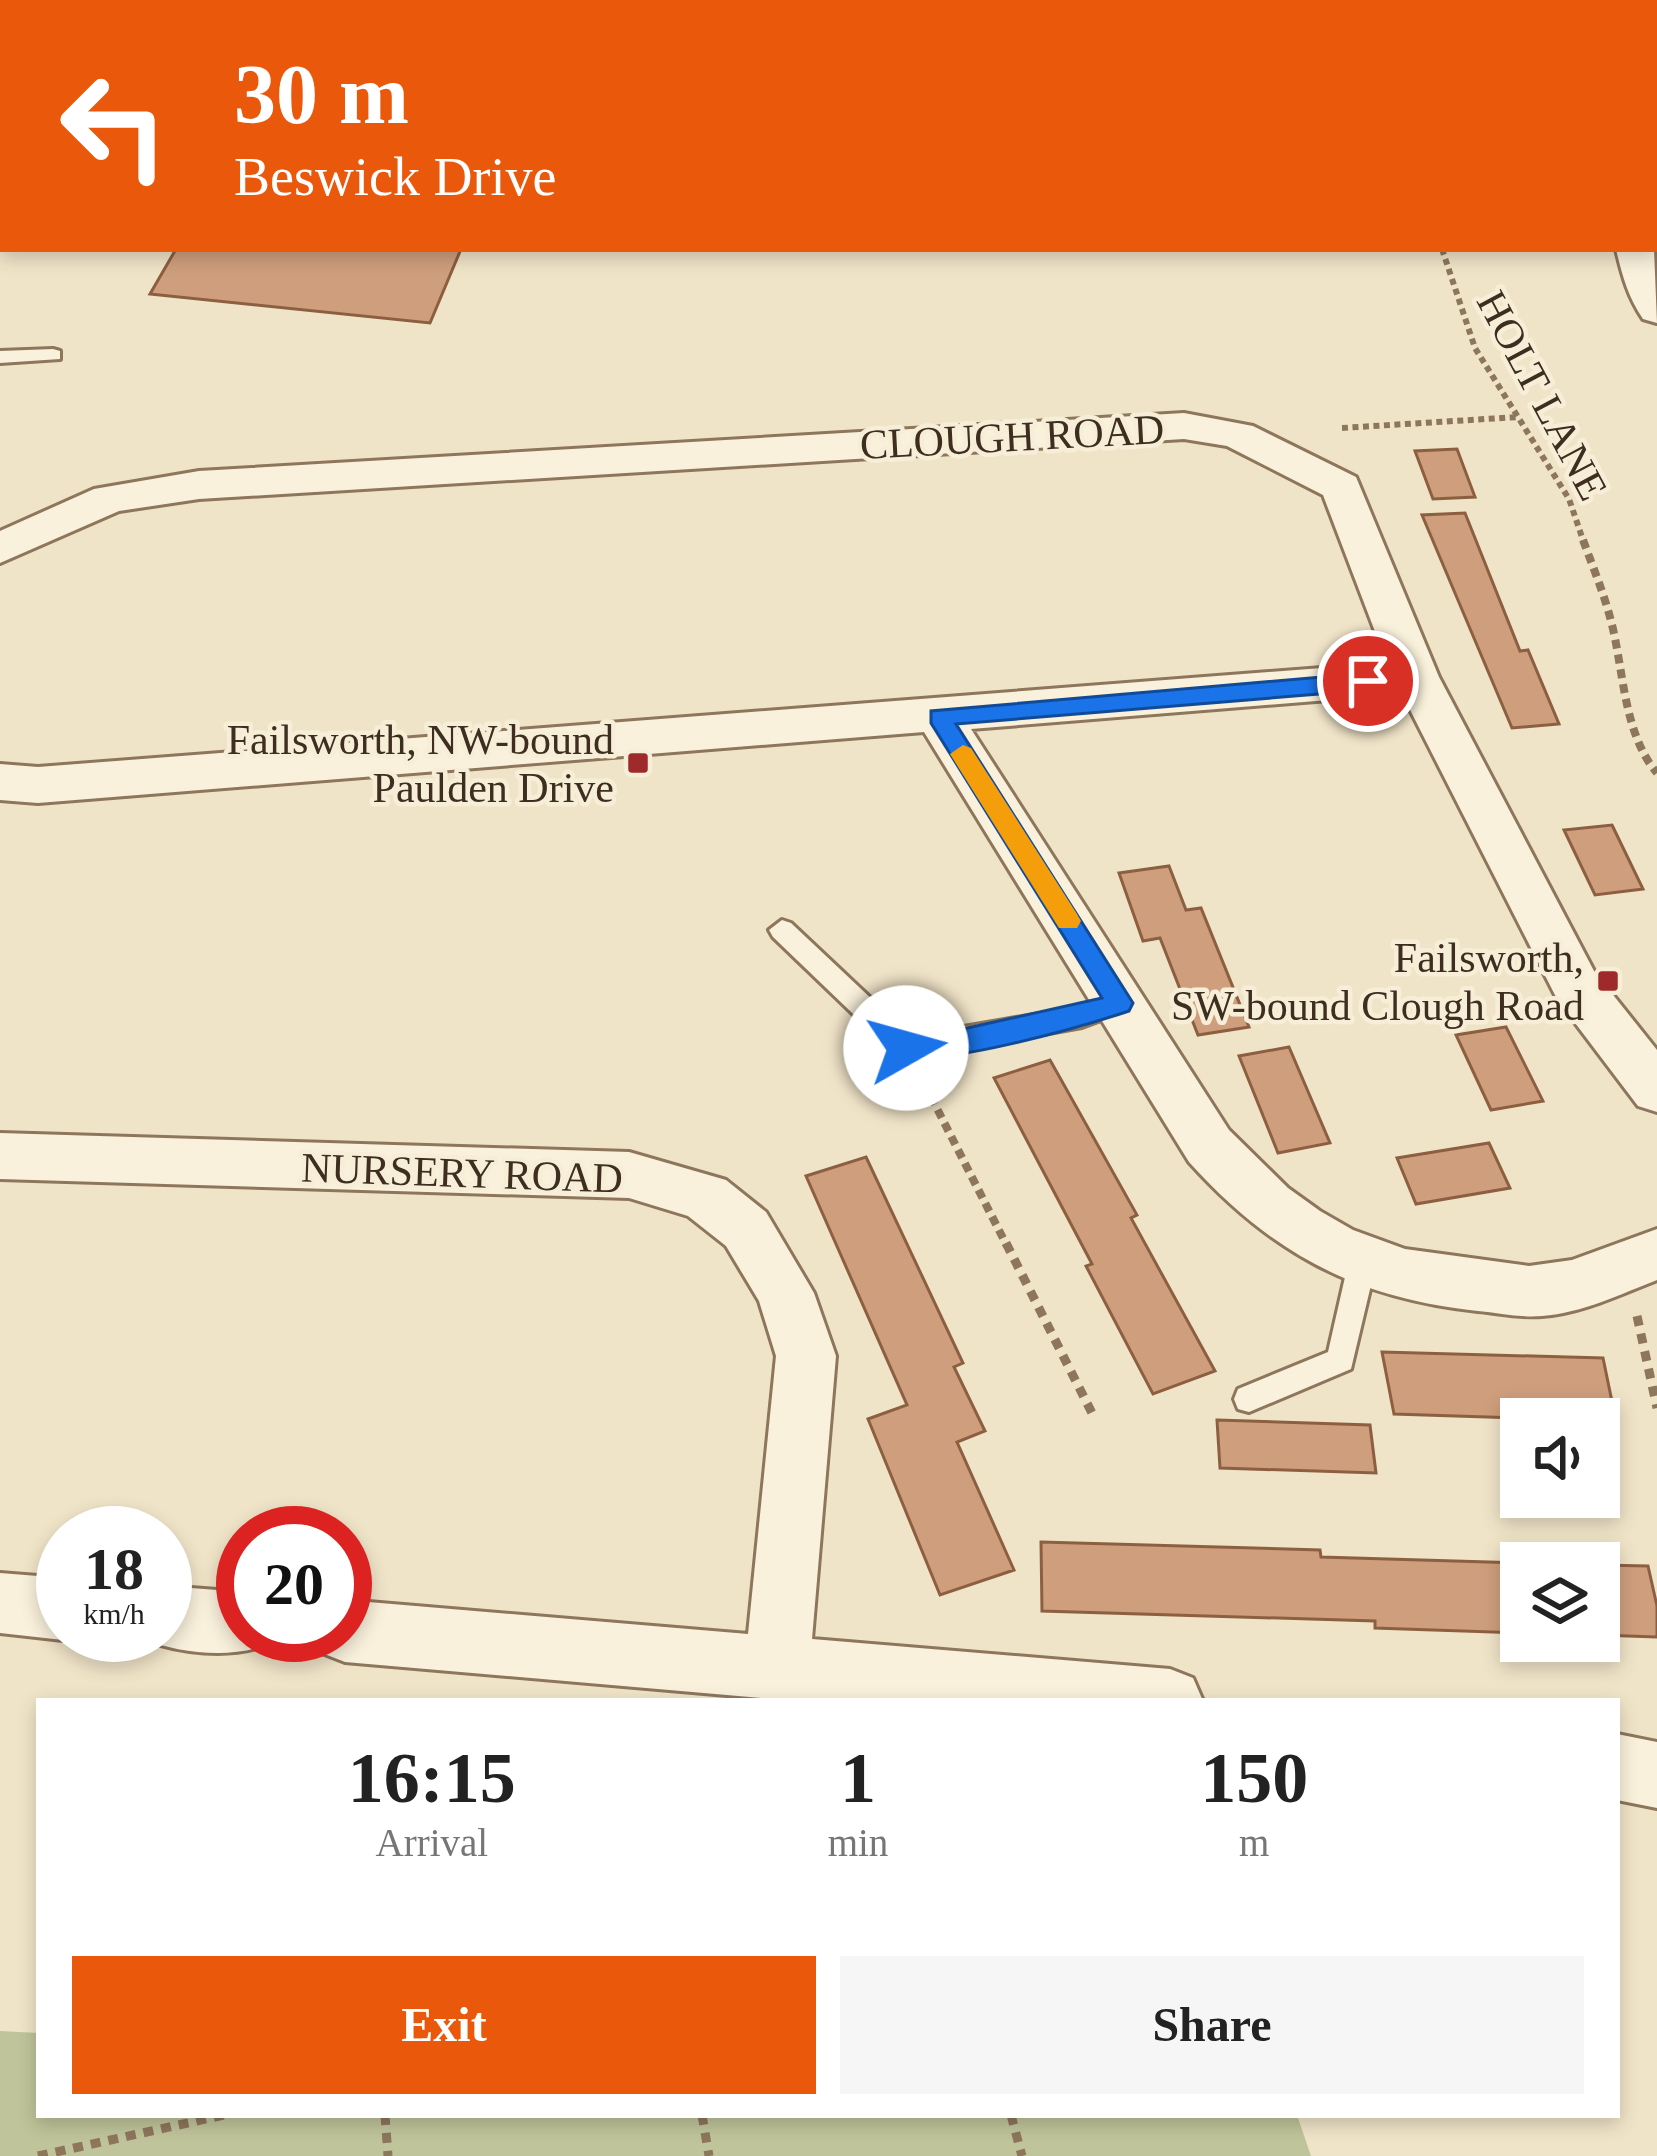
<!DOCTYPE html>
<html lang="en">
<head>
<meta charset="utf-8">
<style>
  :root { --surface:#fff; --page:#f6f6f6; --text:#222; --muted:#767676; --accent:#ea580c }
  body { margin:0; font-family:Georgia,serif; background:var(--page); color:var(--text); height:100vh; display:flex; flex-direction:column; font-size:45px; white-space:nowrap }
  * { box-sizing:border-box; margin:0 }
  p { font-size:39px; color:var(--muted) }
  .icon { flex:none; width:66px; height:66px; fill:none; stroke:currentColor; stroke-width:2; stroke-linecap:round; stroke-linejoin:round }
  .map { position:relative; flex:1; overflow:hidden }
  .drawer { position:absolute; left:36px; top:1698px; width:1584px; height:420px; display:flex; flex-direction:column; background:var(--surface); border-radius:0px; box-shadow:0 6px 18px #0003 }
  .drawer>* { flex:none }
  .banner { position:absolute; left:0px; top:0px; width:1659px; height:252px; box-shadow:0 6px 18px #0003; background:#ea580c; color:#fff; overflow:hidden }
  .buttons { position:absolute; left:1500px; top:1398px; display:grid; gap:24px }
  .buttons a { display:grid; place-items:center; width:120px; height:120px; border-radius:0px; background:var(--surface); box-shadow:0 6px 18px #0003; font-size:60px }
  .speed { position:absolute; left:36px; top:1506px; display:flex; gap:24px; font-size:60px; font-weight:700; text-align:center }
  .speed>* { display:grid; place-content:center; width:156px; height:156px; border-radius:50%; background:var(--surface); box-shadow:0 6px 18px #0003; line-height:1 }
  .speed small { font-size:30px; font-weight:400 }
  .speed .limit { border:18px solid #d22; background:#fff; color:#111 }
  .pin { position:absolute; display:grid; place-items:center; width:102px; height:102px; color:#fff; margin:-51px; border:6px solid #fff; border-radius:50%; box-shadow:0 3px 12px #0007 }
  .me { position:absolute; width:132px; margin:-66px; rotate:83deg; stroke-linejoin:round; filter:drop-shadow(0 0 9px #0008) }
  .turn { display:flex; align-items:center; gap:42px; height:252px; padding:0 36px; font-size:54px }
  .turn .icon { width:156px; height:156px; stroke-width:2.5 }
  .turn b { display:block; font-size:84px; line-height:102px }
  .eta { display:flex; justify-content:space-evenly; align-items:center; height:204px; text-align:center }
  .eta b { font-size:72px; font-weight:700; line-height:84px }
  .action { display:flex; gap:24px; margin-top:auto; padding:24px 36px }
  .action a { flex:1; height:138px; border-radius:0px; background:var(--accent); color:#fff; font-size:48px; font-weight:700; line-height:138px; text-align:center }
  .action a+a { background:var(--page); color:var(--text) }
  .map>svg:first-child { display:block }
  .cemetery { fill:#bfc49a }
  .building { fill:#cf9f7d; stroke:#8d5f41; stroke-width:3 }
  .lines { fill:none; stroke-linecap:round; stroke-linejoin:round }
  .lane-casing { stroke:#8d765c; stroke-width:6 }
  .street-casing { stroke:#8d765c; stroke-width:6 }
  .path-far2 { stroke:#8d765c; stroke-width:6; stroke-dasharray:6 4.5; stroke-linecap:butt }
  .path-far1 { stroke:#8d765c; stroke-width:8; stroke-dasharray:9 6; stroke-linecap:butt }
  .path { stroke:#8d765c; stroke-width:9; stroke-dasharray:10 8; stroke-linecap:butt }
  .lane { fill:#faf1dc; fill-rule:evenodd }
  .street { fill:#faf1dc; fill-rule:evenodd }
  .route { fill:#1a73e8; stroke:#114b97; stroke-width:3 }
  .slow { fill:#f59e0b }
  .poi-dot { fill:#9e2a2b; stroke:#f7eed8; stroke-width:4.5 }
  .labels { text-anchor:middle; stroke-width:9; stroke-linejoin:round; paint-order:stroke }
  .street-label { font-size:42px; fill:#3d2e20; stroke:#f7eed8 }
  .poi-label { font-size:42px; fill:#3d2e20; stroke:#f7eed8; text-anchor:end }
</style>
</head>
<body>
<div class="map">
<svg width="1657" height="2156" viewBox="0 0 1657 2156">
  <rect width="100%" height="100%" fill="#f0e4c8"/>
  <!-- cemetery -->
  <path class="cemetery" d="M0,2031L39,2033V2115H1297L1311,2156H0Z"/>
  <!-- building -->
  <path class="building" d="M176,249H461L430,323L150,294Z
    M1457,449L1475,497L1433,499L1415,451Z
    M1465,513L1520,651L1528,650L1559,724L1512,728L1422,515Z
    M1612,825L1643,889L1595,895L1564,830Z
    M1169,866L1186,910L1201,908L1249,1027L1198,1035L1160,938L1143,941L1119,873Z
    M1506,1027L1543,1101L1491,1110L1456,1035Z
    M1289,1047L1330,1143L1278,1153L1239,1056Z
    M1050,1060L1137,1215L1131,1218L1215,1371L1153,1394L1086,1266L1092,1264L994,1078Z
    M1489,1143L1510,1188L1416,1204L1397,1158Z
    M866,1157L963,1363L954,1367L985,1431L957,1442L1014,1570L940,1595L868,1419L907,1405L806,1176Z
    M1382,1352L1603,1358L1616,1421L1394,1414Z
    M1217,1420L1370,1425L1376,1473L1220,1468Z
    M1041,1542L1320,1550L1321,1557L1521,1563V1633L1375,1628V1621L1042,1611Z
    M1599,1565L1648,1566L1657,1606V1637L1599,1635Z"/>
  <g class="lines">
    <defs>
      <path id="lane" d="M53,349L60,351V359L0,363V351Z
        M782,920L791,923L911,1036L1080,1007L1119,993L1132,1003L1128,1010L1082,1027L906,1059L897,1056L773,937L769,930Z
        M1362,1252L1372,1255L1376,1264L1351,1369L1249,1412L1238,1409L1234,1399L1238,1389L1328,1352L1348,1264L1352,1255Z"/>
      <path id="street" d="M1537,0H1571L1572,3H1538Z
        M1656,166H1657V188H1656Z
        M1616,249H1654L1657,323L1643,319C1628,297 1622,275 1616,249Z
        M1184,413L1253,426L1356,477L1439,677L1594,971L1657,1050V1112L1638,1106L1557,999L1402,694L971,729L1229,1130L1288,1188L1320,1211L1353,1230L1405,1249L1529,1266L1572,1260L1657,1229V1280C1621,1294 1582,1313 1542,1316C1521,1318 1499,1313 1478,1311C1355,1298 1271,1253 1189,1162L924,732L38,803L0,800V764L38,767L1387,663L1323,495L1227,446L1184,439L199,499L119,511L0,563V531L94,489L199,471Z
        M0,1133L629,1152L726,1180L766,1212L814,1293L836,1356L812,1639L1170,1669L1193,1678L1203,1701H797L345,1662L322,1653L315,1635H345V1600L748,1634L776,1356L759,1301L726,1246L688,1216L629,1198L0,1179Z
        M0,1573L63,1578V1635H75L63,1640L0,1633Z
        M165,1586L243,1592V1635H270L266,1645C229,1659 179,1653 142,1639L141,1635H165Z
        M1617,1734L1657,1742V1808L1617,1800Z"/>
    </defs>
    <!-- lane casing -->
    <use href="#lane" class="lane-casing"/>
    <!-- street casing -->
    <use href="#street" class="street-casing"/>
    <!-- path-far2 -->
    <path class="path-far2" d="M647,0L654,3
      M463,3L467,0
      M1263,3H1314
      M1442,249L1475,348L1569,499L1584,543
      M1342,428L1518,417"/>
    <!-- path-far1 -->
    <path class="path-far1" d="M1583,540C1593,567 1604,594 1611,621C1624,670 1623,733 1657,773
      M924,1083L1007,1246"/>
    <!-- path -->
    <path class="path" d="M1006,1243L1095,1419
      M1637,1316L1657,1408
      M385,2115L388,2156
      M702,2115L709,2156
      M1011,2115L1022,2156
      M38,2156L224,2115"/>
    <!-- lane -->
    <use href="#lane" class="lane"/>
    <!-- street -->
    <use href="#street" class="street"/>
  </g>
  <!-- route -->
  <path class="route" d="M1368,673L1380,681L1368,690L956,724L1133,1003L1129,1011C1084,1026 937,1069 896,1055L892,1048L896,1040L927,1037L1102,998L931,723V711Z"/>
  <!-- slow -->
  <path class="slow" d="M963,745L971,748L1077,914L1081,921L1077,928H1059L950,754Z"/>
  <!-- markers -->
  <g class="poi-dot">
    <rect x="626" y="751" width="24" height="24" rx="6"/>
    <rect x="1596" y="969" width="24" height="24" rx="6"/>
  </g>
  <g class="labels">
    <!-- street labels -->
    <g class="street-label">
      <text transform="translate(1543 395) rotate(62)" y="15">HOLT LANE</text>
      <text transform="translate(1012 436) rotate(-3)" y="15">CLOUGH ROAD</text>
      <text transform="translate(462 1172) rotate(2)" y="15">NURSERY ROAD</text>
    </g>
    <!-- poi labels -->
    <g class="poi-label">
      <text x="614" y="754">Failsworth, NW-bound<tspan x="614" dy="48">Paulden Drive</tspan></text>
      <text x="1584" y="972">Failsworth,<tspan x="1584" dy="48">SW-bound Clough Road</tspan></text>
    </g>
  </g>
</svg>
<div class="buttons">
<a><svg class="icon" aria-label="sound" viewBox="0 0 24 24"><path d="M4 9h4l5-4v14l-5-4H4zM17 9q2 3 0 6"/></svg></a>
<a><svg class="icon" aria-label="layers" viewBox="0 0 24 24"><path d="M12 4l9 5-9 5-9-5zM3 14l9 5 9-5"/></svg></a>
</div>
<div class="speed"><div>18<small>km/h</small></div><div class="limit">20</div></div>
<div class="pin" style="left:1368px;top:681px;background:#d93025"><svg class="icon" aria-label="arrive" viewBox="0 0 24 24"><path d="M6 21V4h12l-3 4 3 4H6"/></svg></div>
<svg class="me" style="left:906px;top:1048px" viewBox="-20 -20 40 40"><circle r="19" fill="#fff"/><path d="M0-13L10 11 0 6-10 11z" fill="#1a73e8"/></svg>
<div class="banner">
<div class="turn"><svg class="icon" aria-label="left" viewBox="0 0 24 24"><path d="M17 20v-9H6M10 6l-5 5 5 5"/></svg><div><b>30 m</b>Beswick Drive</div></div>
</div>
<section class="drawer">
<div class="eta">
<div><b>16:15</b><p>Arrival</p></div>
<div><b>1</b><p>min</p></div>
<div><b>150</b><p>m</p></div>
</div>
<div class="action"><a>Exit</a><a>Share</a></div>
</section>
</div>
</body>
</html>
